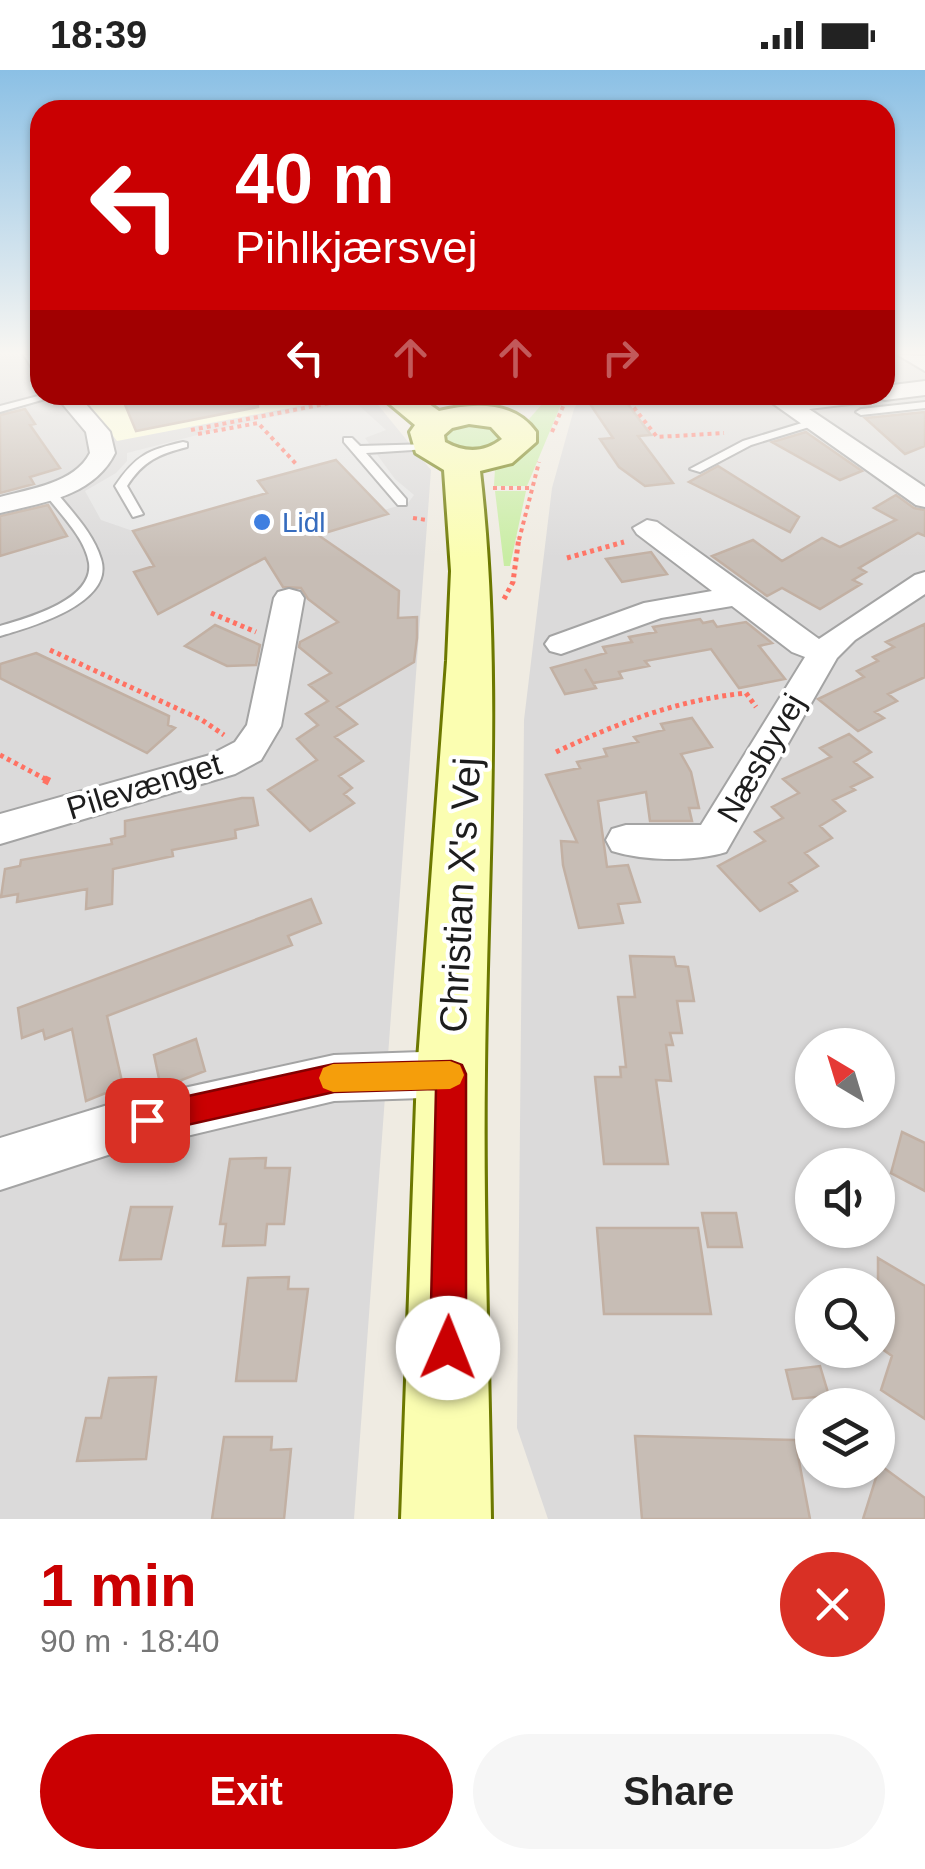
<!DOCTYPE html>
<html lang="en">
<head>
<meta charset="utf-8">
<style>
  :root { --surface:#fff; --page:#f6f6f6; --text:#222; --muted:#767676; --accent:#ca0002 }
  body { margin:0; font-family:Helvetica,sans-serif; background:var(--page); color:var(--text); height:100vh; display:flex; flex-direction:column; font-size:38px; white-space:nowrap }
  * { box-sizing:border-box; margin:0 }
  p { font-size:32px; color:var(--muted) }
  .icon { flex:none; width:55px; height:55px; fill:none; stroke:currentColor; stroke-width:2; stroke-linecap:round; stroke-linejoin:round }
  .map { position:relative; height:1449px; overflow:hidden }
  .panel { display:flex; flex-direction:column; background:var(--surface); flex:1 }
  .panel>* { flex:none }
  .hud { position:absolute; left:30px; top:30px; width:865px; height:305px; border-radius:30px; box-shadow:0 2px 8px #0004; background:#ca0002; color:#fff; overflow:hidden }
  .needle { width:65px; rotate:322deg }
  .tools { position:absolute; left:795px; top:958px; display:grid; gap:20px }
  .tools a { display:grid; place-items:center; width:100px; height:100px; border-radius:50%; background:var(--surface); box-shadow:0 2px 8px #0004; font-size:50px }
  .pin { position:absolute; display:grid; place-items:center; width:85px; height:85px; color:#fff; margin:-42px; border-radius:20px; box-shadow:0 5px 15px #0006 }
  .me { position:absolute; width:110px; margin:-55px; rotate:1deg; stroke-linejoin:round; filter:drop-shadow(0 0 8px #0008) }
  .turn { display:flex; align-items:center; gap:35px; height:210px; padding:0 40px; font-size:45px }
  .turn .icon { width:130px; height:130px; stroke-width:2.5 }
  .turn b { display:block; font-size:70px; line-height:85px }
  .lanes { display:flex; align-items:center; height:95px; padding:0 40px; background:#0003; justify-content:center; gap:50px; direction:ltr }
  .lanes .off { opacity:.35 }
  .round { display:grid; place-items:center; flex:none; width:105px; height:105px; border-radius:52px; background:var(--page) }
  .head { display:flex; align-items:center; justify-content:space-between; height:170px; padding:0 40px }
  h1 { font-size:60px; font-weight:700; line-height:75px; color:var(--accent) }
  .cta { display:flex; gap:20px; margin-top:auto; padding:20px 40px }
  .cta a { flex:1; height:115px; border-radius:60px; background:var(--accent); color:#fff; font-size:40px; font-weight:700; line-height:115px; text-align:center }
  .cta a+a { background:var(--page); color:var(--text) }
  .status { display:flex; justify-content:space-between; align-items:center; height:70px; padding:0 50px; background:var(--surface); direction:ltr }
  .status svg { height:28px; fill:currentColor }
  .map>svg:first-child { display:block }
  .residential { fill:#dbdada; fill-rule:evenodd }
  .education { fill:#ffffdb }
  .grass { fill:#c9eda4 }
  .parking { fill:#e5e5e5 }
  .building { fill:#c7bdb5; stroke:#c2b0a3; stroke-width:2.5 }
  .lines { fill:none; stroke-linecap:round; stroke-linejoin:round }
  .lane-casing { stroke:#a4a4a4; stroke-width:4 }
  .street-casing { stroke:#a4a4a4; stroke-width:4 }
  .secondary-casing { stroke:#6c7800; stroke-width:6 }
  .path-far2 { stroke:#ff7263; stroke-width:4; stroke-dasharray:4 4; stroke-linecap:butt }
  .path-far1 { stroke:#ff7263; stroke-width:5; stroke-dasharray:4 4; stroke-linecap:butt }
  .path { stroke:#ff7263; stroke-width:8; stroke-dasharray:6 6; stroke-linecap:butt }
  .lane { fill:#fff; fill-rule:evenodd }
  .street { fill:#fff; fill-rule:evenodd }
  .secondary { fill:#fbfeb1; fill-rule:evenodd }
  .route { fill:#ca0002; stroke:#830001; stroke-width:2.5 }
  .slow { fill:#f59e0b }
  .shop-dot { fill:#3f7fe0; stroke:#fff; stroke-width:4 }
  .labels { text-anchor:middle; stroke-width:8; stroke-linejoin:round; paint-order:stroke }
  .far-shop-label { font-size:28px; fill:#366cbe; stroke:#fff; text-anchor:start }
  .street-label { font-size:32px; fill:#1d1d1d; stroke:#fff }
  .near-street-label { font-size:38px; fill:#1d1d1d; stroke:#fff }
</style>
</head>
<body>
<div class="status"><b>18:39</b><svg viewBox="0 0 49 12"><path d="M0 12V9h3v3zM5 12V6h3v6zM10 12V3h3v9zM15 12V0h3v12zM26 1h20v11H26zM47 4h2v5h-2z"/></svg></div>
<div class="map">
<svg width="925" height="1449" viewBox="0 0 925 1449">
  <rect width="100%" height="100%" fill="#efebe2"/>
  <!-- residential -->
  <path class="residential" d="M0,285H40V325H370L431,400L354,1449H0Z
    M885,285H925V1449H548L517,1358L524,650L552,418L574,339L582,325H885ZM812,975H878V1040H812ZM812,1095H878V1160H812ZM812,1215H878V1280H812ZM812,1335H878V1400H812Z"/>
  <!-- education -->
  <path class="education" d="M81,325H356L117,371Z"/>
  <!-- grass -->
  <path class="grass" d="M550,325H565L527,416H494L495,398L518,390L536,373L529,349Z
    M465,353L494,356L503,365L502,370C483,384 468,381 447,374L443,365L450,357Z
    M495,421H526L510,496H504Z"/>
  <!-- parking -->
  <path class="parking" d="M354,331L386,360L365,368L395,409L414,425L408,433L384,440L336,390L259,411L267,423L133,461L101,450L85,421L116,403L127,391V383L252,351Z"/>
  <!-- building -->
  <path class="building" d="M121,325H257L258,337L136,361Z
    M584,325H621L651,365L638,366L673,413L645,416L619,397L600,369L613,368Z
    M25,339L35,354L30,355L60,398L30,407L34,414L0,423V345Z
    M925,342V376L905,384L865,348Z
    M806,362L810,365L862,401L840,410L772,372Z
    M336,390L388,444L318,465L399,521L398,548L417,547V568L414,592L337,637L357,654L335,667L363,691L339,706L352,718L344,724L354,733L310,761L268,720L317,690L297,669L318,655L306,644L328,631L309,615L331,603L299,577L300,572L338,552L308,529L301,518L283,517L265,488L158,544L134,502L154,496L133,461L267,423L258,411Z
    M718,396L799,447L790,462L689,412Z
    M896,425L914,438L925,440V466L918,463L859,498L866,502L853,510L861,514L820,539L782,518L767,526L712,486L753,470L782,491L822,468L840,477L896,450L874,438Z
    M48,435L67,466L0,486V446Z
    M651,482L667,504L622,512L606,489Z
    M700,549L703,553L713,551L717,557L746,552L772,573L759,576L785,609L739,618L711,579L645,591L649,596L619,602L622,608L593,613L585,599L596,618L565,624L551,598L606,583L603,577L632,572L629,567L656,562L653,557Z
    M925,554V607L888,624L897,631L875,642L884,648L858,661L818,629L864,607L857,601L878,591L873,587L894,577L886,572Z
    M215,555L260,575L256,595L227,596L185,576Z
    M36,583L169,646L168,655L175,658L147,683L0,608V594Z
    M692,648L712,677L681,684L691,702L699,738H689L692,751H650L646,722L598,731L607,797L628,795L640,832L618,834L623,853L579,858L563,795L561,771L577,772L546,705L580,698L577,692L607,686L604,679L638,672L634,667L664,660L661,654Z
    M849,664L871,682L854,692L872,707L851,717L855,720L833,730L845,741L820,756L832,768L805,783L818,796L789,813L797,821L760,841L718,796L765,771L755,762L783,748L772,737L799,723L783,709L831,687L820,678Z
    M242,728H253L258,755L235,760L236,768L172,780L173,786L113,799L112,834L86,839L87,819L17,832L18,824L1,827L5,799L20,796L21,790L112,774L111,769L125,766V751Z
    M311,829L321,853L288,866L292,875L107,946L123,1016L86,1031L72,959L45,969L43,960L22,968L18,938Z
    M630,886L674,887L676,896L688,897L694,931H677L682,963H670L673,975H666L671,1011L656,1010L668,1094H604L595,1007H621L620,997H626L618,927H635Z
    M196,969L205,1001L161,1018L154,985Z
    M902,1062L925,1073V1121L891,1103Z
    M266,1088L265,1098H290L284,1154H267L265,1175L223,1176L226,1154H220L230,1089Z
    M131,1137H172L161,1189L120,1190Z
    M702,1143H736L742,1177H708Z
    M597,1158H698L711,1244H604Z
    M878,1188L925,1216V1349L881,1320L892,1286L878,1276Z
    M289,1207L288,1219H308L296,1311H236L248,1208Z
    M820,1296L829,1326L793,1329L786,1300Z
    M156,1307L146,1389L77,1391L86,1348H101L109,1308Z
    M635,1366L795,1370L810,1449H642Z
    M224,1367H272L271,1380L291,1379L284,1449H212Z
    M880,1395L925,1428V1449H863Z"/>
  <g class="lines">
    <defs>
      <path id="lane" d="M42,325H59L0,342V336Z
        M925,332V338L861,345L856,342L861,339Z
        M815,349L821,352L819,354L751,375L700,402L690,399L743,371Z
        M344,368H352L360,376L432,374V378L428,379L366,383L406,429V435H398L344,372Z
        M183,372L187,373V377C159,384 143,391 127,416L143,444L133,447L115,416C136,385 148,380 183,372Z
        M45,418H53C70,440 93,462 101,489C115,533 31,557 0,566V556C27,548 94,530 89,493C85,467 58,442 43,421Z"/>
      <path id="street" d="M24,285H40V299L32,298Z
        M898,285L925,286V301Z
        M925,311V325L885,330L876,327L866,332L809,339L925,417V437L916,435L761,325H885V316Z
        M55,325H78L110,362L115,383C94,426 42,433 0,443V427C30,419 75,413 90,383L86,362Z
        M647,450L657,452L819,569L915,505L925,502V524L855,570L837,588L726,782C695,792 643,791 612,781L606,770L612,759L626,755H701L805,587L792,582L732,536L661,548L561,584L550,581L545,574L550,567L644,533L712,521L637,464L633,458Z
        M289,519L300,522L304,528L281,656L261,690L235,704L0,774V744L210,685L235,672L247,655L274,528L278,522Z
        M451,981L468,988L475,1004L468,1020L451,1027L334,1031L111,1084L0,1120V1068L111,1034L334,985Z"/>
      <path id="secondary" d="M379,325H416L439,341C472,333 514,330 536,362V372L512,393L480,401C503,600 487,801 485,1001C483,1150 489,1300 491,1449H401L417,1004L447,591L451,501L444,400L416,383L410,362L415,355ZM469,354L491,357L502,369C484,383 465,383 445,372L444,365L452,358Z"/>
    </defs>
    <!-- lane casing -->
    <use href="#lane" class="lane-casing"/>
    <!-- street casing -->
    <use href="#street" class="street-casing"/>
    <!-- secondary casing -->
    <use href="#secondary" class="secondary-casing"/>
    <!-- path-far2 -->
    <path class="path-far2" d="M552,325L565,332
      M624,325L657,367L724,363
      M191,360L366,326
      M552,362L568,325
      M198,364L258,353L298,396
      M493,418H531
      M413,448L427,450
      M519,470L539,392"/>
    <!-- path-far1 -->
    <path class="path-far1" d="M567,488L624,472
      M504,529L513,512L519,467
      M211,543L256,562
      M50,580L202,650L224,665
      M556,682C618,653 677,630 746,623L756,637
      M0,685L49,711"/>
    <!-- path -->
    <path class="path" d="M44,709L52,713"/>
    <!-- lane -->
    <use href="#lane" class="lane"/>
    <!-- street -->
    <use href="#street" class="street"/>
    <!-- secondary -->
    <use href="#secondary" class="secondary"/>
  </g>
  <!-- sky -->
  <linearGradient id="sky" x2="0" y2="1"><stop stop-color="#8bc0e5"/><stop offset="0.58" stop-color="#f8f6f2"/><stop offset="1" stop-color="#f8f6f2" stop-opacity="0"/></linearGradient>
  <rect width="925" height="488" fill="url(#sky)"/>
  <!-- route -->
  <path class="route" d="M451,991L462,995L466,1004V1278L460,1290L448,1296L436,1290L430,1278L436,1019L334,1022L147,1064L136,1060L132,1050L136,1039L147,1035L334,994Z"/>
  <!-- slow -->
  <path class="slow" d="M450,991L460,995L464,1005L460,1014L450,1019L333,1022L323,1018L319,1008L323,998L333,994Z"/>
  <!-- markers -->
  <circle class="shop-dot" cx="262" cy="452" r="10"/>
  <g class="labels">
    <!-- far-shop labels -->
    <g class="far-shop-label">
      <text x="282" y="462">Lidl</text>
    </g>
    <!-- street labels -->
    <g class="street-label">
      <text transform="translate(761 688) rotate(-60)" y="11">Næsbyvej</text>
      <text transform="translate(144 716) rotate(-17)" y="11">Pilevænget</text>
    </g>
    <!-- near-street labels -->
    <g class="near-street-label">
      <text transform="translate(460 825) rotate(-87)" y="13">Christian X's Vej</text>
    </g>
  </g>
</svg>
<div class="tools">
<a><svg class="needle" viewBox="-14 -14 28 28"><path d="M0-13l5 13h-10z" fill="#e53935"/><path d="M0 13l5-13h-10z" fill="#767676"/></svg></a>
<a><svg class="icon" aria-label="sound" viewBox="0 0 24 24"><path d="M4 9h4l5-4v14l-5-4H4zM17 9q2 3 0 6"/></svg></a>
<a><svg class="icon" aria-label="search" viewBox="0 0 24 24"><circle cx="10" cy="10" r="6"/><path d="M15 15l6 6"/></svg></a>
<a><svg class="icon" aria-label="layers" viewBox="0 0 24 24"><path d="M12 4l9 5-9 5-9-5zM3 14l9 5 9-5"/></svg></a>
</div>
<div class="pin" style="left:147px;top:1050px;background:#d93025"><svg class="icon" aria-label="arrive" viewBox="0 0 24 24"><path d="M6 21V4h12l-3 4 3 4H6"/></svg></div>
<svg class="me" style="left:448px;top:1278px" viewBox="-20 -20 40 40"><circle r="19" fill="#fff"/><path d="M0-13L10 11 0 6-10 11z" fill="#ca0002"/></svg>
<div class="hud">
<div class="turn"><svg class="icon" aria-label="left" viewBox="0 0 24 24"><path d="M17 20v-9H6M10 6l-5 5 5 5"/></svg><div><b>40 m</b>Pihlkjærsvej</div></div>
<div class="lanes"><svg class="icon" aria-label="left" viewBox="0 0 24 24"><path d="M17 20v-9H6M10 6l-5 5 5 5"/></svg><svg class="icon off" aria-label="ahead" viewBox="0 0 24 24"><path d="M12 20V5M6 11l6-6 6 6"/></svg><svg class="icon off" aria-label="ahead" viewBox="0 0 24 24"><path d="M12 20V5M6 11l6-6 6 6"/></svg><svg class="icon off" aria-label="right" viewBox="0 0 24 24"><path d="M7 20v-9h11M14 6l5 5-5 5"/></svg></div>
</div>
</div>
<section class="panel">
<div class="head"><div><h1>1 min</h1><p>90 m · 18:40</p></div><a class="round" style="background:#d93025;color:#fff"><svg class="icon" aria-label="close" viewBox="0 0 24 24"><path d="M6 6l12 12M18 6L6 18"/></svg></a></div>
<div class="cta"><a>Exit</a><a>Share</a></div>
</section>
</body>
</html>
